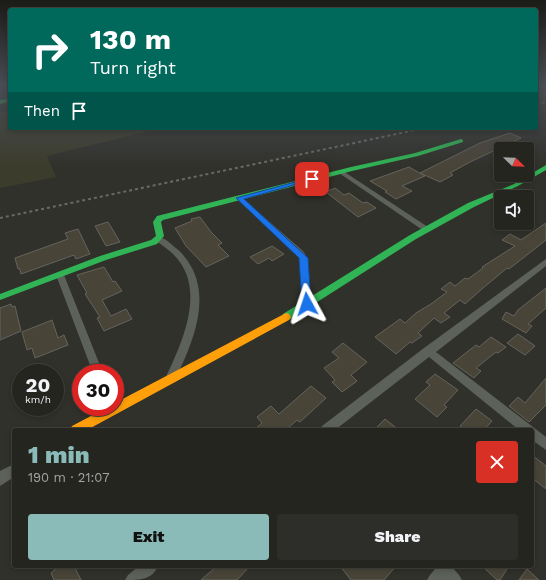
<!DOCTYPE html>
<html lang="en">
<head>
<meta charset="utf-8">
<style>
  :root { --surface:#252520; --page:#2d2d29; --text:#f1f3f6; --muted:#a3a5a5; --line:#42423e; --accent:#8bbbb9 }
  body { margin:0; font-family:"Work Sans",sans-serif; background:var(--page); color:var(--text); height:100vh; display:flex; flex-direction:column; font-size:15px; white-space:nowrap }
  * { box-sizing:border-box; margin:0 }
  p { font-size:13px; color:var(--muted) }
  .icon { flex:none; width:22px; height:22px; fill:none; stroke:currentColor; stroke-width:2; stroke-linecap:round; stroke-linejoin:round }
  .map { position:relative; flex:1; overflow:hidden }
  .drawer { position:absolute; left:12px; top:428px; width:522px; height:140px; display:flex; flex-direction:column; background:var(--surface); border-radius:4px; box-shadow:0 2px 6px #0003,0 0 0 1px var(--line) }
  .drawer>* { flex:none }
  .guide { position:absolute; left:8px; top:8px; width:530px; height:122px; border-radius:4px; box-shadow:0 2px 6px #0003,0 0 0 1px var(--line); background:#00695c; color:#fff; overflow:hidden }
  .needle { width:26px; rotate:113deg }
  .controls { position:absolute; left:494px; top:142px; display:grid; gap:8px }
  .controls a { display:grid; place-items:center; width:40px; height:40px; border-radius:4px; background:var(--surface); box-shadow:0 2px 6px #0003,0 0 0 1px var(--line); font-size:20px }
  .speed { position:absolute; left:12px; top:364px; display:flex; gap:8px; font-size:20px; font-weight:700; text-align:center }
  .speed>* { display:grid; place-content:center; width:52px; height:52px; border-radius:50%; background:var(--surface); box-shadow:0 2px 6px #0003,0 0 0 1px var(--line); line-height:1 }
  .speed small { font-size:10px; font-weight:400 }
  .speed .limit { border:6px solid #d22; background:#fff; color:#111 }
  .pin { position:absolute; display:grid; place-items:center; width:34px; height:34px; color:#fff; margin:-17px; border-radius:8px; box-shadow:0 2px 6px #0006 }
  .me { position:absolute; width:44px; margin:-22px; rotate:355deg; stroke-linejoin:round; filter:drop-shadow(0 0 3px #0008) }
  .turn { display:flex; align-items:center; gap:14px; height:84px; padding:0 16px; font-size:18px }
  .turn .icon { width:52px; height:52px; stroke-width:2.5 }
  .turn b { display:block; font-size:28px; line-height:34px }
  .then { display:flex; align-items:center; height:38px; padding:0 16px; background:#0003; gap:8px; font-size:15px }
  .round { display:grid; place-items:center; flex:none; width:42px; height:42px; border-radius:4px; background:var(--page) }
  .headline { display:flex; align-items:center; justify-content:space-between; height:68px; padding:0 16px }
  h1 { font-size:24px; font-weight:800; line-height:30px; color:var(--accent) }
  .button { display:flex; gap:8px; margin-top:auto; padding:8px 16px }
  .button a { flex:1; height:46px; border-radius:4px; background:var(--accent); color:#111; font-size:16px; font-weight:800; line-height:46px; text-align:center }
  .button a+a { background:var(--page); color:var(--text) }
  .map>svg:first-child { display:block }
  .built { fill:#3c3c2c }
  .building { fill:#494438; stroke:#65635e }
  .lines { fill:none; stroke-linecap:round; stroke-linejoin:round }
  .street { fill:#5c6159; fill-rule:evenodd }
  .fast { fill:#30b455; fill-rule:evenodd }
  .slow { fill:#ff9f0a; fill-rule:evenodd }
  .rail { stroke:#686b65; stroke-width:2; stroke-dasharray:3 3; stroke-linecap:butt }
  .route { fill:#1a73e8; stroke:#114b97 }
</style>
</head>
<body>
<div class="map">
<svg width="546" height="580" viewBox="0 0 546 580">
  <rect width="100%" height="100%" fill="#31312b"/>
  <!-- built -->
  <path class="built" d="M10,111V128H161L47,156L56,177L0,188V113Z"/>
  <!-- building -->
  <path class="building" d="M510,133L521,138L470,162L450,173L453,175L440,182L420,173L480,143Z
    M409,167L425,176L402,186L412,191L396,199L385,192L387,191L370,181Z
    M335,188L344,195L349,193L363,203L367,202L376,208L358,217L326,192Z
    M200,217L211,232L222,243L218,245L229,256L206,267L186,246L175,228L192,221L191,219Z
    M108,222L120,242L106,246L95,226Z
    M546,223V240L509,269L507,268L483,288L465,304L460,300L444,313L450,317L441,323L434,318L418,333L422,336L412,343L410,342L396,354L375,337L400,319L405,323L416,313L431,304L447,292L441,289L450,282L455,286L465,278L468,279L483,268L482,267L515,246L502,240L510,234L521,240Z
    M78,229L90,254L76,259L74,255L21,274L20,269H18L15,258L68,239L65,233Z
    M272,246L284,254L272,261L269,258L258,264L250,257Z
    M104,267L113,282L115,281L122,291L102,300L111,316L126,309L132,319L104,331L97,318L100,317L85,294L87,293L77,275Z
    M546,288V308L528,324L532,326L526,333L502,319L506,312L514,316L518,310Z
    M11,304L12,307L15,306L21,331L0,340V308Z
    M52,320L58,338L64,335L68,345L35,358L32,348L27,350L22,332Z
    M518,334L535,346L525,355L507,343Z
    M491,337L506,347L498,353L496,352L476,368L481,371L474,378L453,363L476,345L479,347Z
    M343,343L367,362L351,375L357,381L342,392L332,382L335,380L324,368L339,358L332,352Z
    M435,374L458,390L444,405L447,407L437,417L415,399L430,385L426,382Z
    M546,378V405L529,422L509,406L518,397L525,403Z
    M311,386L326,398L300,422L297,420L286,430H254L262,423L257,417L271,406L279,414Z
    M476,409L492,421L484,430H466L460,426Z
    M385,419L399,430H374Z
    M532,455L546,466V489L532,478Z
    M59,566H74L81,580H54L51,573Z
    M217,566H250L237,580H201Z
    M340,566H396L384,580H351Z
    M482,566H509L500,580H497Z
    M527,569L539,580H519Z"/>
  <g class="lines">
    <!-- street -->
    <path class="street" d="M341,170L343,171L431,229L427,231H424L339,173V171Z
      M239,196L241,197L303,251L307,257L312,304L310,306L307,307L302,304L299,257L237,199V197Z
      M156,237C164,236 171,244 177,249C181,252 184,256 187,260C214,297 191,347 174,382L170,384L166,382L165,379C182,343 208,288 173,254C168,249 162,245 156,241L155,239Z
      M546,259V266L436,352L546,437V450L532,440V430H519L429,357L335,430H320L322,426L424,348Z
      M60,272L64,275L103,373H93L56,275Z
      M14,464V477L0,486V471Z
      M139,566H158C152,580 140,580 125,580L128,575Z
      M434,566H451L459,575L462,580H427L430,575L435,569Z"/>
    <!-- fast -->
    <path class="fast" d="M10,99V101L0,104V100Z
      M461,139L463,140V142L418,156L352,171L163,220L161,222L164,236L157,244L106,260L0,300V294L100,256L151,240L156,236L153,222L157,216L351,167L415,153Z
      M546,165V170L518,186L474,207L416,239L289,320H283L281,317L283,314L410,235L468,203L514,184Z"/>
    <!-- slow -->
    <path class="slow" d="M286,313L289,314L291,317L289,320L87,430H70L72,426L108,407H115V403Z"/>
    <!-- rail -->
    <path class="rail" d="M536,104L546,102
      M0,218L425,128"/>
  </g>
  <!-- sky -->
  <linearGradient id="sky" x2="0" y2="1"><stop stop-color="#1b1b18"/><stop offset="0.51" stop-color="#484e55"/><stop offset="1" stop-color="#484e55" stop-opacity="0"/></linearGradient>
  <rect width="546" height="168" fill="url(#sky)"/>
  <!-- route -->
  <path class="route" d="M310,178L315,179L244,199L308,258L311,304L307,308L302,304L299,258L236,198Z"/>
</svg>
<div class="controls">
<a><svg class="needle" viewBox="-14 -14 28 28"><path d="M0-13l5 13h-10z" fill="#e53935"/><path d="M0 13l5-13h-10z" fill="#a3a5a5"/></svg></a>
<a><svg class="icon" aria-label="sound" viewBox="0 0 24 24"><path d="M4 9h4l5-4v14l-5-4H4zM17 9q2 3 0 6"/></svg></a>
</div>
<div class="speed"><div>20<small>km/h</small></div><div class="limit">30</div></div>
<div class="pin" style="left:312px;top:179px;background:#d93025"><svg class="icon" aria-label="arrive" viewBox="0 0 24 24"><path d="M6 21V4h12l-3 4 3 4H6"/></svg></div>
<svg class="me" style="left:307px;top:304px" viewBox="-20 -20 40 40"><path d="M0-17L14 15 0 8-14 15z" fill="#1a73e8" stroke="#fff" stroke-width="4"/></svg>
<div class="guide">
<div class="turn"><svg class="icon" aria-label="right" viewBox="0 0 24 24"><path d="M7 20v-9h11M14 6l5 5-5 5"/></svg><div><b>130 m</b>Turn right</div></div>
<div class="then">Then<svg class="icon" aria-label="arrive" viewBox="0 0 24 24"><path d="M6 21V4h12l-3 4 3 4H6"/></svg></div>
</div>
<section class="drawer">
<div class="headline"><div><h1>1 min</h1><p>190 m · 21:07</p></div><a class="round" style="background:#d93025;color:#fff"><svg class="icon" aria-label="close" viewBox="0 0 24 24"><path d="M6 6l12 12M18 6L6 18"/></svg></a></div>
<div class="button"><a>Exit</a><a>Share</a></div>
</section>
</div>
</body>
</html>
